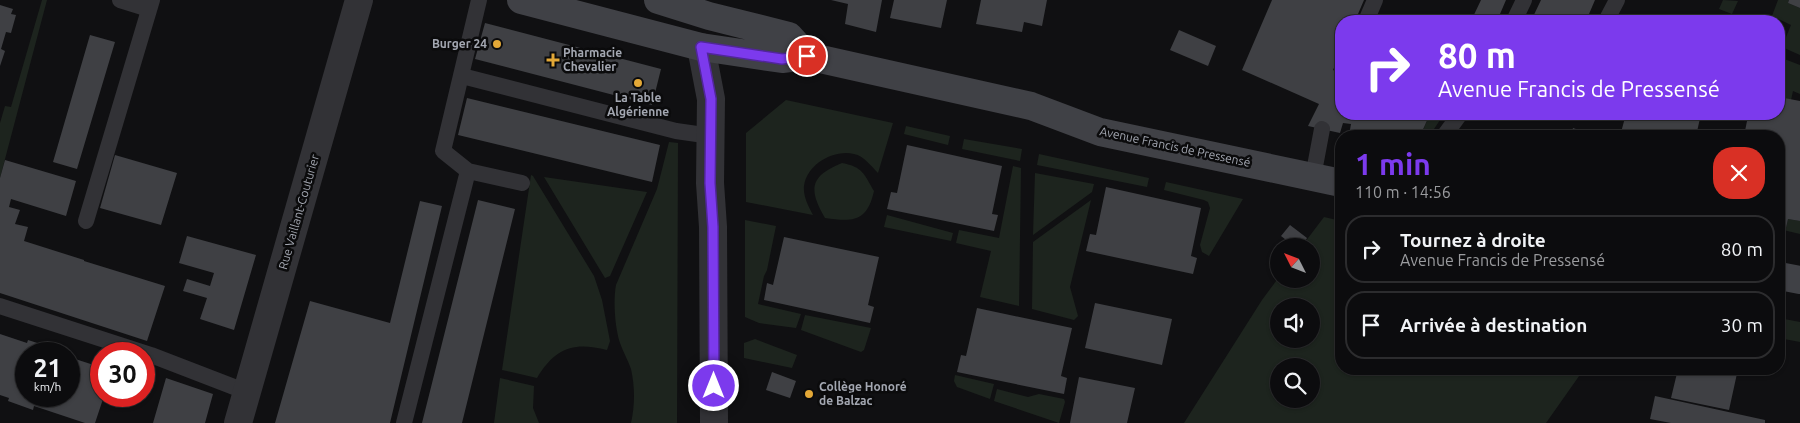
<!DOCTYPE html>
<html lang="fr">
<head>
<meta charset="utf-8">
<style>
  :root { --surface:#0c0c0e; --page:#1a1a1c; --text:#f1f3f6; --muted:#9a9b9e; --line:#2c2c2e; --accent:#7c3aed }
  body { margin:0; font-family:Ubuntu,sans-serif; background:var(--page); color:var(--text); height:100vh; display:flex; flex-direction:column; font-size:19px; white-space:nowrap }
  * { box-sizing:border-box; margin:0 }
  p { font-size:16px; color:var(--muted) }
  .icon { flex:none; width:28px; height:28px; fill:none; stroke:currentColor; stroke-width:2; stroke-linecap:round; stroke-linejoin:round }
  .map { position:relative; flex:1; overflow:hidden }
  .panel { position:absolute; left:1335px; top:130px; width:450px; height:245px; display:flex; flex-direction:column; background:var(--surface); border-radius:20px; box-shadow:0 1px 4px #0004,0 0 0 1px var(--line) }
  .panel>* { flex:none }
  .top-card { position:absolute; left:1335px; top:15px; width:450px; height:105px; border-radius:20px; box-shadow:0 1px 4px #0004,0 0 0 1px var(--line); background:#7c3aed; color:#fff; overflow:hidden }
  .needle { width:32px; rotate:312deg }
  .tools { position:absolute; left:1270px; top:238px; display:grid; gap:10px }
  .tools a { display:grid; place-items:center; width:50px; height:50px; border-radius:50%; background:var(--surface); box-shadow:0 1px 4px #0004,0 0 0 1px var(--line); font-size:25px }
  .speed { position:absolute; left:15px; top:342px; display:flex; gap:10px; font-size:25px; font-weight:700; text-align:center }
  .speed>* { display:grid; place-content:center; width:65px; height:65px; border-radius:50%; background:var(--surface); box-shadow:0 1px 4px #0004,0 0 0 1px var(--line); line-height:1 }
  .speed small { font-size:12px; font-weight:400 }
  .speed .limit { border:8px solid #d22; background:#fff; color:#111 }
  .pin { position:absolute; display:grid; place-items:center; width:42px; height:42px; color:#fff; margin:-21px; border:2px solid #fff; border-radius:50%; box-shadow:0 1px 5px #0007 }
  .me { position:absolute; width:55px; margin:-28px; rotate:0deg; stroke-linejoin:round; filter:drop-shadow(0 0 4px #0008) }
  .turn { display:flex; align-items:center; gap:18px; height:105px; padding:0 20px; font-size:22px }
  .turn .icon { width:65px; height:65px; stroke-width:2.5 }
  .turn b { display:block; font-size:35px; line-height:42px }
  .round { display:grid; place-items:center; flex:none; width:52px; height:52px; border-radius:20px; background:var(--page) }
  .summary { display:flex; align-items:center; justify-content:space-between; height:85px; padding:0 20px }
  h1 { font-size:30px; font-weight:700; line-height:38px; color:var(--accent) }
  ul { padding:0; list-style:none }
  li { display:flex; align-items:center; gap:15px; height:68px; margin:0 10px 8px; padding:0 10px; border:2px solid var(--line); border-radius:20px }
  li div { flex:1 }
  li b { display:block; font-size:19px }
  li em { font-style:normal }
  .map>svg:first-child { display:block }
  .green { fill:#1d241e; fill-rule:evenodd }
  .building { fill:#3f4044 }
  .lines { fill:none; stroke-linecap:round; stroke-linejoin:round }
  .lane { stroke:#323236; stroke-width:16 }
  .street { stroke:#323236; stroke-width:28 }
  .secondary { stroke:#404146; stroke-width:28 }
  .route-casing { stroke:#51269a; stroke-width:12 }
  .route { stroke:#7c3aed; stroke-width:9 }
  .poi-dot { fill:#e3a837; stroke:#0b0b0c; stroke-width:2 }
  .labels { text-anchor:middle; stroke-width:5; stroke-linejoin:round; paint-order:stroke }
  .poi-label { font-size:12px; font-weight:bold; fill:#a3a7b1; stroke:#0b0b0c; text-anchor:start }
  .street-label { font-size:12px; fill:#a3a7b1; stroke:#0b0b0c }
</style>
</head>
<body>
<div class="map">
<svg width="1800" height="423" viewBox="0 0 1800 423">
  <rect width="100%" height="100%" fill="#101012"/>
  <!-- green -->
  <path class="green" d="M42,0H47L0,178V123L5,106L11,107Z
    M1723,0L1738,1L1732,14L1719,9Z
    M1778,0H1789L1788,3L1800,8V55L1782,47L1791,25L1772,16Z
    M1779,57L1800,65V94L1793,91L1791,100L1779,97Z
    M786,100L893,123L878,173C871,166 864,156 854,154C834,149 807,164 804,186C803,196 808,206 813,215L746,202V133Z
    M1430,114H1444L1430,135L1423,130Z
    M906,126L950,136L948,145L904,134Z
    M964,139L1022,149L1020,161L962,149Z
    M669,142L678,143L677,423H631C635,405 635,387 631,369C628,360 623,352 620,343C615,328 613,301 616,285L657,189Z
    M1039,154L1149,178L1147,187L1037,165Z
    M842,163C863,167 864,174 874,191C867,222 853,222 825,218C808,189 810,176 842,163Z
    M1013,166L1021,168L1019,306L980,297L991,251L956,243L959,230L999,238Z
    M1035,173L1094,184L1092,192L1033,235Z
    M531,175L533,176L594,276L602,300L610,341L607,350C574,342 556,347 537,378L502,370Z
    M544,177L647,192L610,276L605,278Z
    M1166,182L1243,199L1209,256L1202,252L1200,245L1210,208L1208,202L1204,200L1164,190Z
    M1091,200L1070,287L1078,316L1074,320L1032,309L1033,242Z
    M887,215L953,233L951,241L884,227Z
    M1324,217L1341,221V369H1584L1546,423H1184L1262,300L1279,277V279H1311V246H1302ZM1279,306H1311V339H1279ZM1279,366H1311V399H1279Z
    M1788,219L1800,221V234L1779,229V226L1786,228Z
    M745,220L776,226L767,270L764,276L758,304L801,314L796,328L759,323L745,317Z
    M805,315L871,328L864,350L861,352L801,330Z
    M1779,318L1800,322V342L1779,338Z
    M755,339L797,355L792,368L744,358V343Z
    M955,375L994,384L990,399L957,387L954,381Z
    M500,378L534,386L533,408L539,423H494Z
    M997,389L1028,397L1039,394L1064,399L1065,402L1059,423L994,401Z"/>
  <!-- building -->
  <path class="building" d="M831,0H882L876,32L845,24L848,4Z
    M894,0H947L941,28L890,18Z
    M981,0H1047L1042,26L1024,22L1022,32L976,24Z
    M1272,0H1364L1355,21H1341V52L1333,70L1341,74V114H1430L1420,136H1353L1349,135L1351,124L1343,123L1340,133L1308,126L1319,104L1242,70Z
    M1481,0H1506L1497,21H1471Z
    M1541,0H1595L1586,21H1531Z
    M1789,0H1800V8L1788,3Z
    M0,5L13,9L11,14L16,15L11,33L6,32L1,49L5,51L0,66Z
    M485,23L661,69L652,105L475,59Z
    M1179,30L1216,46L1208,66L1170,50Z
    M90,35L115,42L77,169L53,162Z
    M1779,97L1800,101V221L1788,219L1786,228L1779,226V136H1744L1748,116L1757,118L1758,114H1779Z
    M467,98L660,145L652,182L458,135Z
    M1626,114H1701L1696,136H1620Z
    M1573,128L1596,136H1571Z
    M1509,130L1536,135V136H1507Z
    M907,145L1002,166L992,214L998,215L994,231L887,209L891,192L897,193Z
    M115,155L177,173L161,225L100,208Z
    M5,160L76,181L66,216L11,199L9,207L20,210L15,224L28,227L24,241L84,260V261L165,286L147,341L0,293V178Z
    M1106,187L1201,208L1191,256L1197,258L1193,274L1086,251L1090,234L1096,235Z
    M478,200L515,209L462,423H422Z
    M420,201L442,206L390,423H275L310,301L390,323Z
    M1290,225L1307,238L1302,246H1294L1281,236Z
    M187,236L256,255L234,330L200,319L207,298L183,291L187,279L210,286L214,273L179,263Z
    M784,237L879,257L868,305L874,307L870,323L764,300L767,283L773,285Z
    M1095,303L1172,319L1162,365L1085,348Z
    M977,308L1072,328L1061,376L1067,378L1064,394L957,372L961,355L966,356Z
    M0,334L27,343L28,340L53,348L52,352L58,353L26,354V396H69V357L100,367L95,380L101,382V396H104L95,423H85L34,406L33,410L8,401L9,398L0,395Z
    M1678,369H1738L1729,410L1671,398Z
    M772,372L796,381L790,398L766,390Z
    M1079,377L1135,388L1127,423H1070Z
    M166,378L213,394L205,423H153Z
    M1655,396L1765,420V423H1671L1650,419Z"/>
  <g class="lines">
    <!-- lane -->
    <path class="lane" d="M120,0L149,9
      M1366,21L1375,0
      M1514,21L1524,0
      M1606,21L1617,0
      M462,76L676,131L711,136
      M1444,136L1460,114
      M468,171L522,183
      M1313,177L1322,129
      M86,221L152,0
      M0,306L151,355L247,392
      M404,423L468,171L443,151L479,0"/>
    <!-- street -->
    <path class="street" d="M701,47L711,99L710,183L713,227L714,423
      M238,423L359,0"/>
    <!-- secondary -->
    <path class="secondary" d="M521,0L701,47L782,59L807,56L1031,106L1100,132L1341,183
      M658,0L709,16L789,36L807,56
      M1779,276L1800,280"/>
  </g>
  <g class="lines">
    <defs>
      <path id="route" d="M714,386L713,227L710,183L711,99L701,47L782,59L807,56"/>
    </defs>
    <!-- route casing -->
    <use href="#route" class="route-casing"/>
    <!-- route -->
    <use href="#route" class="route"/>
  </g>
  <!-- markers -->
  <g class="poi-dot">
    <circle cx="497" cy="44" r="5"/>
    <path d="M550.5 52.5h5v5h5v5h-5v5h-5v-5h-5v-5h5z"/>
    <circle cx="638" cy="83" r="5"/>
    <circle cx="809" cy="394" r="5"/>
  </g>
  <g class="labels">
    <!-- poi labels -->
    <g class="poi-label">
      <text x="487" y="48" text-anchor="end">Burger 24</text>
      <text x="563" y="57">Pharmacie<tspan x="563" dy="14">Chevalier</tspan></text>
      <text x="638" y="102" text-anchor="middle">La Table<tspan x="638" dy="14">Algérienne</tspan></text>
      <text x="819" y="391">Collège Honoré<tspan x="819" dy="14">de Balzac</tspan></text>
    </g>
    <!-- street labels -->
    <g class="street-label">
      <text transform="translate(1175 147) rotate(12)" y="4">Avenue Francis de Pressensé</text>
      <text transform="translate(299 212) rotate(-74)" y="4">Rue Vaillant-Couturier</text>
    </g>
  </g>
</svg>
<div class="tools">
<a><svg class="needle" viewBox="-14 -14 28 28"><path d="M0-13l5 13h-10z" fill="#e53935"/><path d="M0 13l5-13h-10z" fill="#9a9b9e"/></svg></a>
<a><svg class="icon" aria-label="sound" viewBox="0 0 24 24"><path d="M4 9h4l5-4v14l-5-4H4zM17 9q2 3 0 6"/></svg></a>
<a><svg class="icon" aria-label="search" viewBox="0 0 24 24"><circle cx="10" cy="10" r="6"/><path d="M15 15l6 6"/></svg></a>
</div>
<div class="speed"><div>21<small>km/h</small></div><div class="limit">30</div></div>
<div class="pin" style="left:807px;top:56px;background:#d93025"><svg class="icon" aria-label="arrive" viewBox="0 0 24 24"><path d="M6 21V4h12l-3 4 3 4H6"/></svg></div>
<svg class="me" style="left:714px;top:386px" viewBox="-20 -20 40 40"><circle r="17" fill="#7c3aed" stroke="#fff" stroke-width="3"/><path d="M0-11L8 9 0 5-8 9z" fill="#fff"/></svg>
<div class="top-card">
<div class="turn"><svg class="icon" aria-label="right" viewBox="0 0 24 24"><path d="M7 20v-9h11M14 6l5 5-5 5"/></svg><div><b>80 m</b>Avenue Francis de Pressensé</div></div>
</div>
<section class="panel">
<div class="summary"><div><h1>1 min</h1><p>110 m · 14:56</p></div><a class="round" style="background:#d93025;color:#fff"><svg class="icon" aria-label="close" viewBox="0 0 24 24"><path d="M6 6l12 12M18 6L6 18"/></svg></a></div>
<ul>
<li><svg class="icon" aria-label="right" viewBox="0 0 24 24"><path d="M7 20v-9h11M14 6l5 5-5 5"/></svg><div><b>Tournez à droite</b><p>Avenue Francis de Pressensé</p></div><em>80 m</em></li>
<li><svg class="icon" aria-label="arrive" viewBox="0 0 24 24"><path d="M6 21V4h12l-3 4 3 4H6"/></svg><div><b>Arrivée à destination</b></div><em>30 m</em></li>
</ul>
</section>
</div>
</body>
</html>
